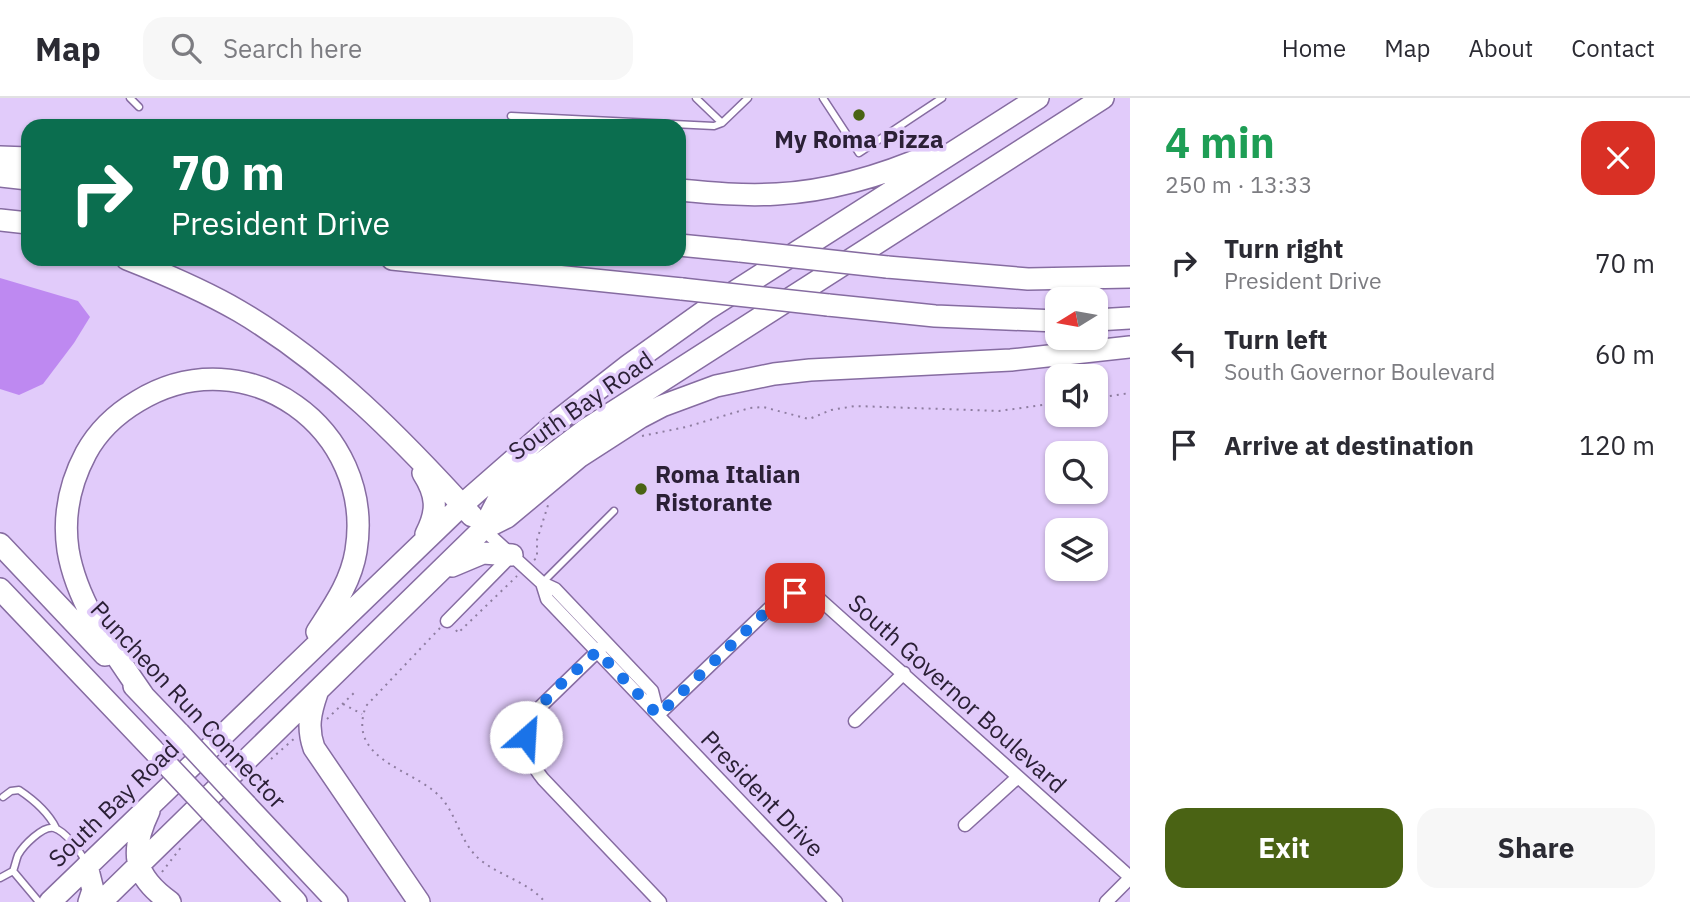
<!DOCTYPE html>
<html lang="en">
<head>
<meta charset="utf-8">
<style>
  :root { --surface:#fff; --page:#f7f7f7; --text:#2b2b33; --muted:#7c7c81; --line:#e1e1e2; --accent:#4a6314 }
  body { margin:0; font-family:"IBM Plex Sans",sans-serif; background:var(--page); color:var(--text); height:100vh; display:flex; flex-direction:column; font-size:26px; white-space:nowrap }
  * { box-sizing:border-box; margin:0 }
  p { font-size:23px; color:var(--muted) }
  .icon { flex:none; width:38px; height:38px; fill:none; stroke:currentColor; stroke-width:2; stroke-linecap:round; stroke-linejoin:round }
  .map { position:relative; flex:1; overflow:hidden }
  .sheet { display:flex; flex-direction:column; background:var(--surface); width:560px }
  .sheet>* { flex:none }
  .banner { position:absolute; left:21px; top:21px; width:665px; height:147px; border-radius:21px; box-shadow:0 2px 5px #0004; background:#0b6e4f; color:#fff; overflow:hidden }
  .needle { width:46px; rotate:259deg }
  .controls { position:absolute; left:1045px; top:189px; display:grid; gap:14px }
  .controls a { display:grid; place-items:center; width:63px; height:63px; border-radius:14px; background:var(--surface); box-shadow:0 2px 5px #0004; font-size:35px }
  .pin { position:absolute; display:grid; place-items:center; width:60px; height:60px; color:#fff; margin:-30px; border-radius:14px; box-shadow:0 4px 10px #0006 }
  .me { position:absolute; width:77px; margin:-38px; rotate:26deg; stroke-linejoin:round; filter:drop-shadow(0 0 5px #0008) }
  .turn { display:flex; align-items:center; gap:24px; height:147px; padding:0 35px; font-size:32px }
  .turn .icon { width:91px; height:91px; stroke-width:2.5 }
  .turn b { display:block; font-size:49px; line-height:60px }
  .round { display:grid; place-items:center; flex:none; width:74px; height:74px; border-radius:21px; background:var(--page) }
  .summary { display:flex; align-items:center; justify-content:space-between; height:119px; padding:0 35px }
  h1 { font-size:42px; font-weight:800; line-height:52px; color:#1e9e55 }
  .button { display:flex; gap:14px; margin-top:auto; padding:14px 35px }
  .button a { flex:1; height:80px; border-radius:21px; background:var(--accent); color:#fff; font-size:28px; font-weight:800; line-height:80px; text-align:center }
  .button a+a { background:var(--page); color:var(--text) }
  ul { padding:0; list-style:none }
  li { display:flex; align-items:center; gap:21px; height:91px; padding:0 35px }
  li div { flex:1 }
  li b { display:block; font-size:26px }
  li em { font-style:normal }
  header { display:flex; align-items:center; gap:42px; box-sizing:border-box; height:98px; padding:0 35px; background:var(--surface); border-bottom:2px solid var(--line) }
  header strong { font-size:33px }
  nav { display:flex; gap:38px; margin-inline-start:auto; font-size:24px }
  .search { width:490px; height:63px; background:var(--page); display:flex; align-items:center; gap:18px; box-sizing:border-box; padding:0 24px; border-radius:21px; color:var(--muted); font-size:26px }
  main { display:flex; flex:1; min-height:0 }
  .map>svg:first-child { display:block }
  .water { fill:#be89f1 }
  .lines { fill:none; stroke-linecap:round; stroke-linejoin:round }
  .lane-casing { stroke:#866ca1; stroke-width:9 }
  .street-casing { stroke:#866ca1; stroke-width:15 }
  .highway-casing { stroke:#866ca1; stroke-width:24 }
  .path { stroke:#8e7da0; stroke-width:2; stroke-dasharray:2 5; stroke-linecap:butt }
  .lane { stroke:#fff; stroke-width:6 }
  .street { stroke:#fff; stroke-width:12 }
  .highway { stroke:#fff; stroke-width:21 }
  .highway-bridge-casing { stroke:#866ca1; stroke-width:24; stroke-linecap:butt }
  .highway-bridge { stroke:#fff; stroke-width:21 }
  .route { stroke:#1a73e8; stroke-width:12; stroke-dasharray:0 21.6 }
  .poi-dot { fill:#4a6314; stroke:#e1cbfa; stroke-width:2.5 }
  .labels { text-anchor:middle; stroke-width:7; stroke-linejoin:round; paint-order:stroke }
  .poi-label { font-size:24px; font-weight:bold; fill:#2b2036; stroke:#e1cbfa }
  .street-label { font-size:24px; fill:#2b2036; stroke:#e1cbfa }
</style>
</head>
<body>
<header>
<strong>Map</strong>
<div class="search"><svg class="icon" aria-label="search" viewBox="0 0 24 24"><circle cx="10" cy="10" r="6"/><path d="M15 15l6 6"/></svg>Search here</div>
<nav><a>Home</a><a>Map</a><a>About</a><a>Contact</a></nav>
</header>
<main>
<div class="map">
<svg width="1130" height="804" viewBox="0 0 1130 804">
  <rect width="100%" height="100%" fill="#e1cbfa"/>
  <!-- water -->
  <path class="water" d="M0,180L78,203L90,219L74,245L43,286L19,297L0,291Z"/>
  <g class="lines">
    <defs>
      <path id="lane" d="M130,0L139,9
        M696,0L722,25
        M823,0L859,55L942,0
        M511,18L714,28L722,25L748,0
        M542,485L614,413
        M3,699L11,693L19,692C34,702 48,714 56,730
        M0,780L13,773
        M39,804L13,773C15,768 16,762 18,757C23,748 43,727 54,730C65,733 80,753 85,763"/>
      <path id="street" d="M483,431L542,485L555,491L652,593L658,617
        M542,485L547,501L836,804
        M447,523L512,457
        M606,545L535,614C522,639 525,659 543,681L660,804
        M658,617L776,504L795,495L816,498L1130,779
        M855,623L904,575
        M965,727L1018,679
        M1106,804L1130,780"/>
      <path id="highway" d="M0,59L28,60
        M0,78L28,81
        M679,92C711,95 744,98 777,96C832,93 884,77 934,55
        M0,122L28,125
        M679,147L740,153
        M127,161C165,176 203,192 239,213C329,266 402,341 472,418
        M392,161L682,191
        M887,169L1028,181L1130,179
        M828,207L935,218L1057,223
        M1096,222L1130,220
        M423,375C437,397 438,413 426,436
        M483,431L507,419L579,359L641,319L662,308L716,288L774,276L810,272L1011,262L1130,249
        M0,446L105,557
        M452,468L483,455L512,457
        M0,491L157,656
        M134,588L179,635
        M317,595C310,615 307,630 314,650L419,804
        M143,597C113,553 77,506 68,452C63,418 70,385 86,355C98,333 116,316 138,303C246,237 376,331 356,453C351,484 333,509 317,534
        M246,707L337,804
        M149,713C130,753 132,777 170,804
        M220,723L296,804
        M87,768L93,792L89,804
        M50,804L462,407L560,321L629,267L706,212L1038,0
        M101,804L483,431L498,402L527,376L585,332L1103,0"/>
    </defs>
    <!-- lane casing -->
    <use href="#lane" class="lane-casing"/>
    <!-- street casing -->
    <use href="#street" class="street-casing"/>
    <!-- highway casing -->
    <use href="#highway" class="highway-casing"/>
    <!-- path -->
    <path class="path" d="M1096,300L1130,295
      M642,338L686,329L750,310L763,309L809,321L831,312L855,308L999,313L1057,305
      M534,462L537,460V442L549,404
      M440,530L366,608C345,664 418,671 443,702C459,722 461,748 483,764C503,779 528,784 545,804
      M456,532L458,535L517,478
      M343,606L362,616
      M327,621L357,592
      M271,661L296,639
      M162,774L182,748"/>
    <!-- lane -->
    <use href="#lane" class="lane"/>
    <!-- street -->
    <use href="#street" class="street"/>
    <!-- highway -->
    <use href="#highway" class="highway"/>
    <defs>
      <path id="highway-bridge" d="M740,153L887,169
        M682,191L828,207
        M179,635L246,707
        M157,656L220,723"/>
    </defs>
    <!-- highway-bridge casing -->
    <use href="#highway-bridge" class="highway-bridge-casing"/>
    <!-- highway-bridge -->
    <use href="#highway-bridge" class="highway-bridge"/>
  </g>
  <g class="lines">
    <!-- route -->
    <path class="route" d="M526,639C532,605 573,577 597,553L658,617L776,504L795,495"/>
  </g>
  <!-- markers -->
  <g class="poi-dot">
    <circle cx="859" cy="17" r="7"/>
    <circle cx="641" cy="391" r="7"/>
  </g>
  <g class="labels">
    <!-- poi labels -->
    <g class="poi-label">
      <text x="859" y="50">My Roma Pizza</text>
      <text x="655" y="385" text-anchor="start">Roma Italian<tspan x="655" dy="28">Ristorante</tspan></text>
    </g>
    <!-- street labels -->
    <g class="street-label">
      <text transform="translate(581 308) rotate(-35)" y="8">South Bay Road</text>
      <text transform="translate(957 596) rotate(42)" y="8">South Governor Boulevard</text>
      <text transform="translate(188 607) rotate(47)" y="8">Puncheon Run Connector</text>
      <text transform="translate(762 696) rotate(46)" y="8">President Drive</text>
      <text transform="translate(114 706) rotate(-44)" y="8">South Bay Road</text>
    </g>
  </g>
</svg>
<div class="controls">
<a><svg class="needle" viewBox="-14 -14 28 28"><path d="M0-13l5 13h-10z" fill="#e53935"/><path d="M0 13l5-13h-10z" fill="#7c7c81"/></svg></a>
<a><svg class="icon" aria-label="sound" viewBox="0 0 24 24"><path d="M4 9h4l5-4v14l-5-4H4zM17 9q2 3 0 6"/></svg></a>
<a><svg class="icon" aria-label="search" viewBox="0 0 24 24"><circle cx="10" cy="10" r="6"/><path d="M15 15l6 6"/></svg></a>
<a><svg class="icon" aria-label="layers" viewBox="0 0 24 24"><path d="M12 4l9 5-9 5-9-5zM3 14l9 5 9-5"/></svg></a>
</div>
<div class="pin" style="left:795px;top:495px;background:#d93025"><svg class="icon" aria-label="arrive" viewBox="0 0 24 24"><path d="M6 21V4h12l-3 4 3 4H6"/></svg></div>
<svg class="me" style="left:526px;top:639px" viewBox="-20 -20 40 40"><circle r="19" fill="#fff"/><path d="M0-13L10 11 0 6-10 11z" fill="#1a73e8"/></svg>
<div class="banner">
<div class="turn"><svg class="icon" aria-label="right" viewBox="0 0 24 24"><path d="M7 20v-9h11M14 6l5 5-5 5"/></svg><div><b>70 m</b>President Drive</div></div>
</div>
</div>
<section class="sheet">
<div class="summary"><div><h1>4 min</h1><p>250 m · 13:33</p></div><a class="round" style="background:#d93025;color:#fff"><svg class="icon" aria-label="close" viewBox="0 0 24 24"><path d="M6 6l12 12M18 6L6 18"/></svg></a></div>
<ul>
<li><svg class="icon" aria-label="right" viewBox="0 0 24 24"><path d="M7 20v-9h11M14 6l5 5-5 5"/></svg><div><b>Turn right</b><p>President Drive</p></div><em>70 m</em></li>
<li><svg class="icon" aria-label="left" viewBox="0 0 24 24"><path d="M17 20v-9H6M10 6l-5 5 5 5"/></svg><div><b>Turn left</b><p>South Governor Boulevard</p></div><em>60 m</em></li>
<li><svg class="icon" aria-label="arrive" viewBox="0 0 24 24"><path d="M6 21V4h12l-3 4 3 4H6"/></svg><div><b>Arrive at destination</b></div><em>120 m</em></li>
</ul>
<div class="button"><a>Exit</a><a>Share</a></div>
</section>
</main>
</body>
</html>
